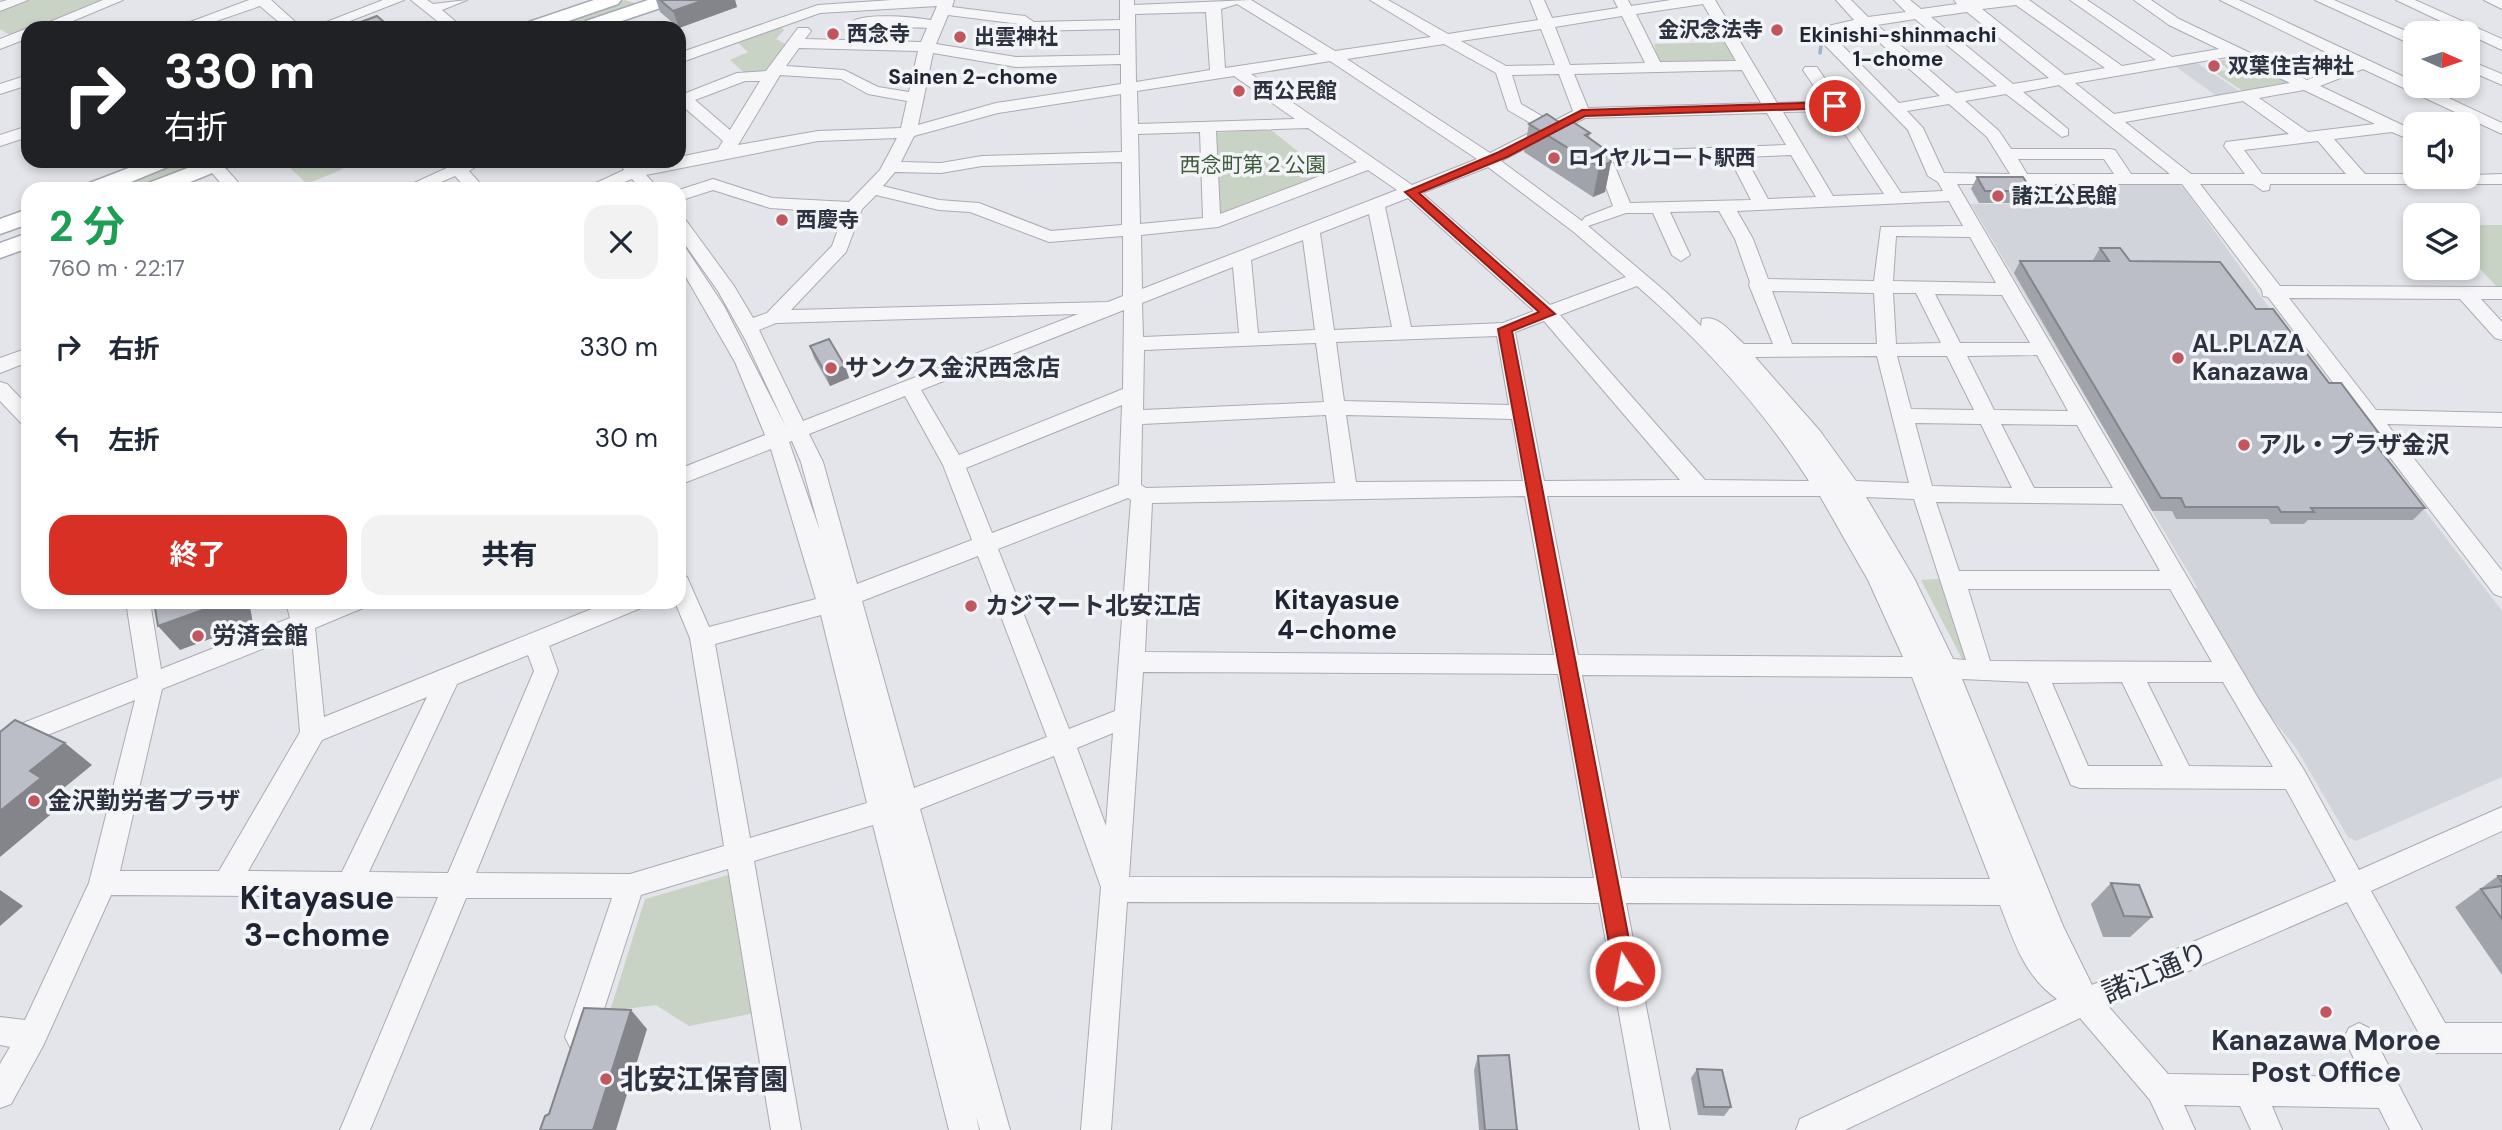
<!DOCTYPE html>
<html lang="ja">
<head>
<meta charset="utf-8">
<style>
  :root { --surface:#fff; --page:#f2f2f3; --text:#1f2937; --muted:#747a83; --accent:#d93025 }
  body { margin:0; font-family:"DM Sans","Noto Sans JP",sans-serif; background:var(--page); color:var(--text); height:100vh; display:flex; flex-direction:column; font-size:26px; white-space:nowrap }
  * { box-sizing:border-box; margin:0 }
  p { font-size:23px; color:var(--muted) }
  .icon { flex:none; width:38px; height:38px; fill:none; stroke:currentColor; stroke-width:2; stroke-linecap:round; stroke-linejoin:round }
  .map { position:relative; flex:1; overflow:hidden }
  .panel { position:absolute; left:21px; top:182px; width:665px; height:427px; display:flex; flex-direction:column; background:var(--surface); border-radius:21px; box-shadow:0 4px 10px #0003 }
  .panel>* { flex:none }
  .top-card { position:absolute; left:21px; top:21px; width:665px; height:147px; border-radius:21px; box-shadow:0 4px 10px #0003; background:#202124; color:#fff; overflow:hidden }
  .needle { width:46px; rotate:93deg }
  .fabs { position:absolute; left:2403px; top:21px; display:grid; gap:14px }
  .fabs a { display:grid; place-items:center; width:77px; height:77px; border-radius:14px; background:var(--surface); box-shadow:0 4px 10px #0003; font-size:35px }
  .pin { position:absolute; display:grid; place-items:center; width:60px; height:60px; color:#fff; margin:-30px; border:4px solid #fff; border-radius:50%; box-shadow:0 2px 7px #0007 }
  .me { position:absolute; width:77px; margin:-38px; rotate:349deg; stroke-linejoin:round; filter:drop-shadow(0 0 5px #0008) }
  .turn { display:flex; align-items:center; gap:24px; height:147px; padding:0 28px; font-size:32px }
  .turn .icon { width:91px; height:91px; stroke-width:2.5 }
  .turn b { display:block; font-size:49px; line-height:60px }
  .round { display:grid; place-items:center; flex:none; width:74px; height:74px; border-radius:21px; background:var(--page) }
  .headline { display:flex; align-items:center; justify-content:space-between; height:119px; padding:0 28px }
  h1 { font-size:42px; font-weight:700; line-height:52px; color:#1e9e55 }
  .primary-button { display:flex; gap:14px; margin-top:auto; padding:14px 28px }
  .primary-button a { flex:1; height:80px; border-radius:21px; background:var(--accent); color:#fff; font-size:28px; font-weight:700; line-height:80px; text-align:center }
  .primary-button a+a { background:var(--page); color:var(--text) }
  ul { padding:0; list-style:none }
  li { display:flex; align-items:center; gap:21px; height:91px; padding:0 28px }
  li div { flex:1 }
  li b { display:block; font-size:26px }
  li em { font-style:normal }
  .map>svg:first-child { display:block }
  .built { fill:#d2d4dc }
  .green { fill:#c8d3c5 }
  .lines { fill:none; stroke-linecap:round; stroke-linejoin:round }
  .stream { stroke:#a2b1c6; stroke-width:3.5 }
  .minor-casing { stroke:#a9acb4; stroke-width:2 }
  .major-casing { stroke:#a4a9b4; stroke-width:3 }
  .minor { fill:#f6f6f9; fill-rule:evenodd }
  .major { fill:#fff; fill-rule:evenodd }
  .wall { fill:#a1a3aa }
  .shaded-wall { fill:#83858b }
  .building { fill:#bbbec6; stroke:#83858b; stroke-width:2 }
  .route { fill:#d93025; stroke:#8d1f18; stroke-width:2 }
  .poi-dot { fill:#c1565e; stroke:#f3f4f7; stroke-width:2.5 }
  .labels { text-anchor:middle; stroke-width:7; stroke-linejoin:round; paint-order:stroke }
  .far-poi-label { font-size:21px; font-weight:bold; fill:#2d3241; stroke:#f3f4f7; text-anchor:start }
  .far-neighbourhood-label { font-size:21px; font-weight:bold; fill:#1f2432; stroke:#f3f4f7 }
  .far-park-label { font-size:21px; fill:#3f5b3b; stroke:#f3f4f7 }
  .poi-label { font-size:24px; font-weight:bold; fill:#2d3241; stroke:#f3f4f7; text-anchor:start }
  .neighbourhood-label { font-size:26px; font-weight:bold; fill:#1f2432; stroke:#f3f4f7 }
  .near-street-label { font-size:28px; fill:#2d3241; stroke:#f3f4f7 }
  .near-poi-label { font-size:28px; font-weight:bold; fill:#2d3241; stroke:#f3f4f7 }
  .near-neighbourhood-label { font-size:32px; font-weight:bold; fill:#1f2432; stroke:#f3f4f7 }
</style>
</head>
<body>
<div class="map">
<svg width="2502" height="1130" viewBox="0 0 2502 1130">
  <rect width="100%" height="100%" fill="#e3e5ea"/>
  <!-- built -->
  <path class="built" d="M2197,63L2242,93L2218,97L2175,66Z
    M2015,183L2177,184L2183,187L2265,302L2502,611V777L2356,841L2348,837L2296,748L2260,703L2193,589L2197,587L1971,204H2028Z"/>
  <!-- green -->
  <path class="green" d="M29,0H117L39,28H28L13,37L0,29V10Z
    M625,0L638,4L569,28H544Z
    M781,27L784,30L776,39L793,48L778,71L747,75L730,60L748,52L738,43Z
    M1732,42L1740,63L1666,64L1659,62L1654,44Z
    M2243,58L2292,83L2243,91L2214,72L2230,70L2217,61Z
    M1270,129L1327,175L1227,214L1220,212L1213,133Z
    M184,161H210L138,189H111Z
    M289,161H335L343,169L307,184L285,163Z
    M2468,225H2502V287H2497L2468,256Z
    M1953,578L1981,660L1962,659L1921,580Z
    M735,873L760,1012L689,1026L656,1005L610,1011L645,899Z"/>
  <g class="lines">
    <!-- stream -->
    <path class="stream" d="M1820,53L1823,30L1831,26"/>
    <defs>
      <path id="minor" d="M7,0H28L0,11V2Z
        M103,0H123L56,28H35Z
        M249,0H271L302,28H286L260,6L196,28H174Z
        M383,0H404L332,28H311Z
        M411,0H427L433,4L467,0L442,10L463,28H446Z
        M892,0H954L952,7L1025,16L1034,22L1120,20V0H1134V5L1251,0L1335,51L1431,37L1370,0H1388L1448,34L1538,20L1530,0H1544L1552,18L1618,8L1614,0H1628L1631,6L1671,0H1715L1777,103L1824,101L1803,70L1805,67H1817L1901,193L1943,191L1938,182L1928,176L1908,130L1820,40L1828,26L1854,20L1836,0H1851L1868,17L1906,12L1894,0H1910L1921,9L1957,4L1954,0H2029L2122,66L2156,60L2070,0H2087L2172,57L2219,49L2169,25L2134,0H2151L2179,19L2307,80L2350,64L2220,0H2239L2415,82V86H2423L2502,123V134L2363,69L2320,86L2415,131V142L2392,132L2334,139L2365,174H2415V177L2502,174V184H2270L2269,190L2263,191L2253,184H2200L2280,286L2502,287V299H2481L2502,322V340L2495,338L2460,299L2289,298L2376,410L2502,413V427L2387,424L2502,571V597L2494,594L2268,297L2263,296L2262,290L2182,184H1957L2258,698L2304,770L2359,870L2502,807V831L2371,891L2445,1023H2502V1053H2437L2427,1048L2347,902L2108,1006L2168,1074L2363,1077L2344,1038L2349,1028L2359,1023L2369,1028L2422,1130H2390L2379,1108L2272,1106L2282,1130H2251L2240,1106L2184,1105L2195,1130H2164L2150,1100L2080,1018L1845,1130H1796L1800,1119L2057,999C2024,976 2014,941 2000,905L1626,903L1670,1130H1640L1599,903L1127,902L1111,1130H1081L1101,887L1054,756L920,809L1010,1130H980L976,1116L979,1130H949L873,825L754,861L801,1130H771L728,869L641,895L595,1037L590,1047L580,1052L570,1047L565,1037L612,898H466L370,1130H340L438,897L111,895L43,1046L11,1104L0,1108V1064L10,1047L0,1045V1017L25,1020L89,883L135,700L0,754V732L138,678L126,602H150L161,669L290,618L286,602H310L312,609L331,602H367L363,608L315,628L324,717L609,602H645L641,608L549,646L558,671L476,873L630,874L724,846L690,638L675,602H679V574L687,577L709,627L816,599L771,449L679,485V469L765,435L735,362L679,265V246L685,247L724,306L786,427L746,341L718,291L679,236V218L685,219L734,286L753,318L767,313L832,246L844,213L770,208L713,190L679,201V190L713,179L772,198L849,202L880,170L897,138L818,141L646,175L659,189H641L632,179L607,189H583L624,170L619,161H633L638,166L679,161V157L718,149L723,141L679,103V90L686,93L737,73L766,71L798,28H808L811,31L805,39L921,42L927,28C911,26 859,31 850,23C862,12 913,17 931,20L937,6L820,13L679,63V53L818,5ZM1237,4L1318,54L1225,68L1221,9ZM1703,4L1736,61L1660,62L1636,14ZM2016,5L2105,68L2065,75L1982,9ZM1206,12L1210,70L1136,82L1135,14ZM1967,12L2049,78L2013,84L1931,17ZM948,15L1020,24L1029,31L1120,29V55L1016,57L936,44ZM1622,16L1645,63L1570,65L1555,27ZM1915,19L1997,86L1956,93L1877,25ZM1862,27L1940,96L1899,103L1836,39L1839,32ZM1541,29L1555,65L1506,66L1461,41ZM1444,44L1496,73L1508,110L1539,128L1490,153L1347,59ZM799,48L918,51L909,92L878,87L844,70L786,66ZM933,53L1016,67L1121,64V84L996,103L918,125ZM2233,56L2290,83L2114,114L2075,83ZM1330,61L1477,159L1412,185L1251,74ZM1742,70L1761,103L1588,108L1574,74ZM1559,74L1573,111L1552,122L1521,104L1512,75ZM780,75L841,79L868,94L907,101L901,128L818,131L738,145ZM1234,76L1295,119L1138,124L1137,91ZM745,81H760L730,130L695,100ZM2059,85L2170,174H2131L2115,150L2109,149H2011L1999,131L1965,101L2006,94L2062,137L2068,135V129L2023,92ZM2304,90L2375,124L2308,132L2259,98ZM1121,94L1122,152L982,156L941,163L901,162L914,136L998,113ZM2243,101L2289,134L2226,142L2224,146L2245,174H2191L2125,122ZM1949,104L1987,137L2010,174L1944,173L1923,128L1907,111ZM1830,111L1884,194L1833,196L1783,112ZM1767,113L1786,145L1606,152L1593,146L1587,147L1585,151L1596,160L1613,206L1585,217L1582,221L1501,161L1551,135L1563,140L1569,139L1571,135L1564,129L1585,118ZM1308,128L1357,162L1220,214L1216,131ZM1200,132L1203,218L1140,224L1138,134ZM2318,141L2346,174H2262L2244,150ZM1791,155L1816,197L1768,199L1745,157ZM1729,157L1751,200L1630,203L1613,162ZM2018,159H2104L2114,174H2027ZM1122,162V225L1051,231L979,203L939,200L883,186L895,172L941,173L982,166ZM1488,167L1575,233L1626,277L1550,305L1422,193ZM1368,170L1397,190L1142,289L1141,235L1218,227ZM876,195L939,210L970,212L1049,242L1123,236V296L1108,302L791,310L846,252L862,209ZM1408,198L1534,311L1503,323L1411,327L1385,207ZM1949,201L1963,226L1881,227L1874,281L1768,279L1753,239L1737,211ZM1719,211L1735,239L1750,282L1749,285L1773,344H1744C1732,334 1719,314 1702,319L1701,326L1666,292L1588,226L1626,213H1653L1672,255L1681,261L1690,255L1670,212ZM1369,214L1392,327L1334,330L1320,233ZM1896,236L1970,237L1996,283L1893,281ZM1303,240L1315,330L1258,333L1251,260ZM1233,267L1239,333L1143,337L1142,303ZM1637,286C1702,342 1763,409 1809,481L1705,480L1560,315ZM1772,291L1874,293L1877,344H1792ZM1893,293H1916L1941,343L1896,344ZM1935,294L2002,295L2030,343H1960ZM1124,310L1123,389L959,455L921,390ZM1078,314L803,421L759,330L776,323ZM1544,321L1680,480L1544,481L1515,332ZM1497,336L1509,405L1344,401L1336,342ZM1316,343L1324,402L1143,410L1144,350ZM2037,355L2068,411L1994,410L1967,356ZM1877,356L1909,483L1856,481L1820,431L1755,357ZM1897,356H1947L1974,410L1911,409ZM905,396L943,465L972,540L857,584L823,462L809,434ZM1122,405L1119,485L992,533L966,468ZM1326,415L1335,483L1146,488L1141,485L1142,424ZM1346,415L1512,419L1523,481L1356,482ZM1915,423L1981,424L2012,488L1932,486ZM2001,424L2077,425L2113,488H2034ZM792,441L801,462L820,531L789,442ZM1525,496L1554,655L1145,652L1152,503ZM1547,496H1820L1868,580L1903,657L1578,655ZM1866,497L1914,499L1966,660L1953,659L1914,578ZM1128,498L1131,500L1115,711L1069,729L998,549ZM1936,502L2122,504L2160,571H1959ZM978,556L1047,737L914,788L862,601ZM1968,589H2170L2212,662L1990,661ZM821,615L867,803L750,838L715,644ZM292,637L300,732L219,871H120L162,689ZM528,655L534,671L448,873L369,872L457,684ZM1143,672L1558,674L1594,878L1129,877ZM1582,675L1912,677L1990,879L1621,878ZM1962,679L2028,682L2071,785L2080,788L2286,789L2336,881L2092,985L2063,926ZM2122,682L2163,766H2088L2052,683ZM2147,682H2223L2273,767L2189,766ZM427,697L342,872L248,871L322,740ZM1113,733L1106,826L1077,748Z
        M2315,0H2334L2415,35V46Z
        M2396,0H2415L2502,39V50Z
        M2484,0H2502V9Z
        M28,28V38L0,49V39Z
        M2468,60L2502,74V85L2468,70Z
        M28,75V85L0,94V84Z
        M28,126V137L0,146V135Z
        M209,161H219L244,189H226L205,165Z
        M462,161H485L469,171L485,189H467L455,176L425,189H401Z
        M28,348V362L0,373V358Z
        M0,382L7,384L28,406V425L21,423L0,401Z"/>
      <path id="major" d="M594,0H621L618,4L548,28H521L523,24Z
        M648,0H675L672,4L601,28H585L583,25L586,21Z
        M147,161H175L172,165L114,189H84L87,184Z
        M206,161H235L232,165L173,189H143L146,184Z
        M28,209V224L0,234V219Z
        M28,233V248L0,258V243Z"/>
    </defs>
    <!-- minor casing -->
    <use href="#minor" class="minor-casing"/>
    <!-- major casing -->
    <use href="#major" class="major-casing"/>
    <!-- minor -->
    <use href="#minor" class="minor"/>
    <!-- major -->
    <use href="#major" class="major"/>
  </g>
  <!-- wall -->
  <path class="wall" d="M656,0H735L737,7L679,28L660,12Z
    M1529,124H1562L1590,133L1589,138L1611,162L1605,192L1593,197L1524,152Z
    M1977,177L2032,191L2026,203H1979L1971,189Z
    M2100,248L2130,261L2256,309L2378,432L2372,439L2425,508L2413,520H2308L2304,524H2271L2268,519H2176L2172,511H2152L2014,273L2020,261H2094L2093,260Z
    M810,346L845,366L849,378L830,386L814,358Z
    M2498,876H2502V975L2455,907Z
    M2111,883L2152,917L2130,937H2103L2091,904Z
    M1478,1056L1517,1130H1479L1474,1070Z
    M1697,1069L1731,1107L1724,1116L1698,1115L1691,1078Z"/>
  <!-- shaded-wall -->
  <path class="shaded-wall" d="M704,0H735L737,7L679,28L673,11Z
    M1611,162L1605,192L1593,197L1599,167Z
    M845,366L849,378L830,386L826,374Z
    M225,602H249L253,623L180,650L158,626Z
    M65,743L92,765L59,792L68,800L0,857V811L30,771Z
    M0,890L23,906L0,926Z
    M631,1010L647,1029L616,1130H593Z"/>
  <!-- building -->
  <path class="building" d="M660,0H704L673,11Z
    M377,16L391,28H363L358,23Z
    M1547,114L1562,124L1573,122L1590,133L1585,135L1607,151L1611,162L1599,167L1529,124Z
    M1977,177H2023L2032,191H1985Z
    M2100,248H2120L2130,261L2220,262L2256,309H2273L2329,383H2341L2378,432H2366L2425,508H2311L2314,512H2281L2278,507H2185L2181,498H2161L2020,261H2109Z
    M829,339L845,366L826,374L810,346Z
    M154,602H225L158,626Z
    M15,720L65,743L30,771L41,778L0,811V732Z
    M2498,876H2502V883Z
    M2111,883L2139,885L2152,917L2124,916Z
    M2502,886V919L2481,889Z
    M584,1008L631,1010L593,1130H540L545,1116L549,1114Z
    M1509,1055L1517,1130H1485L1478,1056Z
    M1697,1069L1722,1070L1731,1107H1704Z"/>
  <!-- route -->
  <path class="route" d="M1835,102L1841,106L1839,108L1585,116L1507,157L1419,193L1555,314L1512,331L1635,971L1632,978L1625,981L1617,978L1614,971L1498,329L1539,312L1405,192L1499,152L1582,110Z"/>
  <!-- markers -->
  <g class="poi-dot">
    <circle cx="1777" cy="30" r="7"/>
    <circle cx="833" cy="34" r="7"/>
    <circle cx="960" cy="37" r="7"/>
    <circle cx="2214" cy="66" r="7"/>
    <circle cx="1239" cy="91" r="7"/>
    <circle cx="1554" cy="158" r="7"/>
    <circle cx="1998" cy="196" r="7"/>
    <circle cx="782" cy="220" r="7"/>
    <circle cx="2178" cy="358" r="7"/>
    <circle cx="831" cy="368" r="7"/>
    <circle cx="2244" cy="445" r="7"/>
    <circle cx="971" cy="606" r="7"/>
    <circle cx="198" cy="636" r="7"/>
    <circle cx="34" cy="801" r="7"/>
    <circle cx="2326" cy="1012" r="7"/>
    <circle cx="606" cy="1079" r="7"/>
  </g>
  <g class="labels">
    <!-- far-poi labels -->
    <g class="far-poi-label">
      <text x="1763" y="37" text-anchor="end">金沢念法寺</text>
      <text x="847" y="41">西念寺</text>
      <text x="974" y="44">出雲神社</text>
      <text x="2228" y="73">双葉住吉神社</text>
      <text x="1253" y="98">西公民館</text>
      <text x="1568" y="165">ロイヤルコート駅西</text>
      <text x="2012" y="203">諸江公民館</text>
      <text x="796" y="227">西慶寺</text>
    </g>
    <!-- far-neighbourhood labels -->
    <g class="far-neighbourhood-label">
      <text x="1898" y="42">Ekinishi-shinmachi<tspan x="1898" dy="24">1-chome</tspan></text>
      <text x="973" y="84">Sainen 2-chome</text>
    </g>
    <!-- far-park labels -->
    <g class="far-park-label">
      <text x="1253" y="172">西念町第２公園</text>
    </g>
    <!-- poi labels -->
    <g class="poi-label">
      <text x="2192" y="352">AL.PLAZA<tspan x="2192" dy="28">Kanazawa</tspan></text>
      <text x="845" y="376">サンクス金沢西念店</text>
      <text x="2258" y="453">アル・プラザ金沢</text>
      <text x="985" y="614">カジマート北安江店</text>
      <text x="212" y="644">労済会館</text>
      <text x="48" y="809">金沢勤労者プラザ</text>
    </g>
    <!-- neighbourhood labels -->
    <g class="neighbourhood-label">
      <text x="1337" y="609">Kitayasue<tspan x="1337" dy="30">4-chome</tspan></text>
    </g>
    <!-- near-street labels -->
    <g class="near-street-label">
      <text transform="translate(2155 972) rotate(-23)" y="10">諸江通り</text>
    </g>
    <!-- near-poi labels -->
    <g class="near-poi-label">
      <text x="2326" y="1050">Kanazawa Moroe<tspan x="2326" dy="32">Post Office</tspan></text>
      <text x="620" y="1089" text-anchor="start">北安江保育園</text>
    </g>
    <!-- near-neighbourhood labels -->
    <g class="near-neighbourhood-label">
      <text x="317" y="909">Kitayasue<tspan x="317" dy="37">3-chome</tspan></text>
    </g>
  </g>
</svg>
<div class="fabs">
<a><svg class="needle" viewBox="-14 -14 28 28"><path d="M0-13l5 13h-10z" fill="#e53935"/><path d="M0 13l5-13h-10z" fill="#747a83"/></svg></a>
<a><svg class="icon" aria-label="sound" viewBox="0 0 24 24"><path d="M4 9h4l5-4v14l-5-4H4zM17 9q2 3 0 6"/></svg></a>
<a><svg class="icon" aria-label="layers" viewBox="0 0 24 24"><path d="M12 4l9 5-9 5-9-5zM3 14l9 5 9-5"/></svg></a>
</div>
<div class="pin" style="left:1835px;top:106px;background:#d93025"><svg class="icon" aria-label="arrive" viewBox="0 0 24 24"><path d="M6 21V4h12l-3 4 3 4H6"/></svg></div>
<svg class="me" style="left:1625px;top:971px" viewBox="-20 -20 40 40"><circle r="17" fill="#d93025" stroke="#fff" stroke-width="3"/><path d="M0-11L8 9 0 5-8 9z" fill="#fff"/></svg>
<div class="top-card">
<div class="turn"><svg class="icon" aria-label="right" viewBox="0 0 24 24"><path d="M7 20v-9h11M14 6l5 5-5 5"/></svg><div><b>330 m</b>右折</div></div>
</div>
<section class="panel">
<div class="headline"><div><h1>2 分</h1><p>760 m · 22:17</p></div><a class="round"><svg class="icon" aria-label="close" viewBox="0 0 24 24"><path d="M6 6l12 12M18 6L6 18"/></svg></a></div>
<ul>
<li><svg class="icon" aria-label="right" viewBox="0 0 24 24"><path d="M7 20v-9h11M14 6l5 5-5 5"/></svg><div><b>右折</b></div><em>330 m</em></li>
<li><svg class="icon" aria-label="left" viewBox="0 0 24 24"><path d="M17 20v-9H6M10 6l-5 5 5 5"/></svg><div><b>左折</b></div><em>30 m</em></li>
</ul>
<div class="primary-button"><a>終了</a><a>共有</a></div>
</section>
</div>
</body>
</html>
